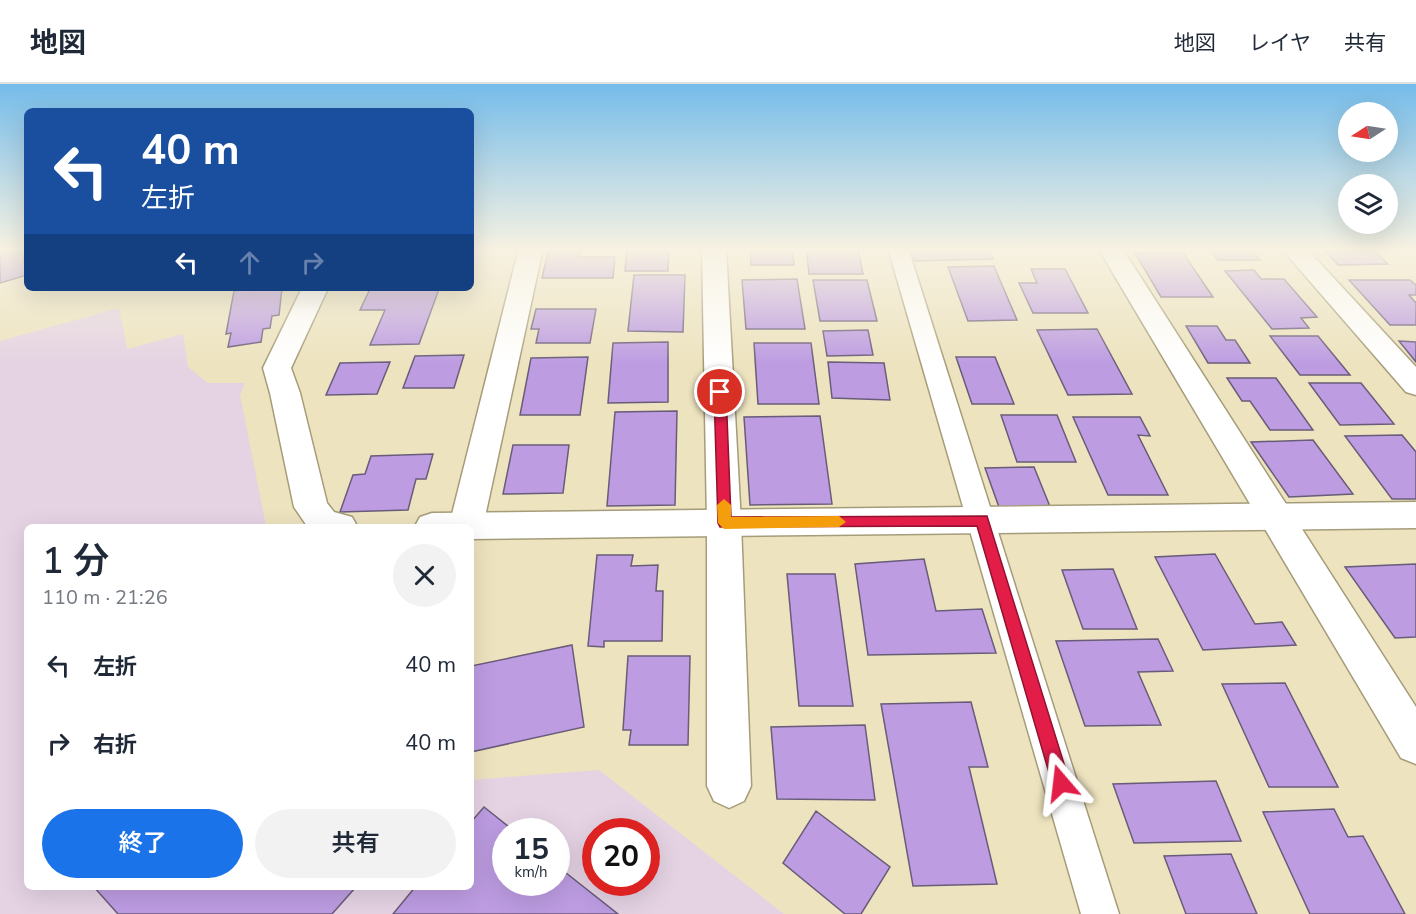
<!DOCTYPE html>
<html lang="ja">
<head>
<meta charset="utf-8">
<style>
  :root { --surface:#fff; --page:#f2f2f3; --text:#1f2937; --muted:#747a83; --line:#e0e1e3; --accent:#1a73e8 }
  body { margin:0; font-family:"Nunito Sans","Noto Sans JP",sans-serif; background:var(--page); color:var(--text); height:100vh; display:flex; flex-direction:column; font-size:22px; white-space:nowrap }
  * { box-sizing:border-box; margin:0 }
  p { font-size:20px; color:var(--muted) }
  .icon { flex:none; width:33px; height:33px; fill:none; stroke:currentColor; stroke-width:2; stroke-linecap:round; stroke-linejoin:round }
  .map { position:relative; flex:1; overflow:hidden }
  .details { position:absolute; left:24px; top:440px; width:450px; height:366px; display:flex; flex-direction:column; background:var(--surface); border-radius:9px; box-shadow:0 6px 24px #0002 }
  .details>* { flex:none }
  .guide { position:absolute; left:24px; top:24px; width:450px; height:183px; border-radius:9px; box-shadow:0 6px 24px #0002; background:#1a4fa0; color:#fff; overflow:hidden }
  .needle { width:39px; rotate:258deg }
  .tools { position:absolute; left:1338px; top:18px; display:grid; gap:12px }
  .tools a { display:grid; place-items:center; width:60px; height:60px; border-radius:50%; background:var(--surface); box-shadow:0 6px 24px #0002; font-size:30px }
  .speed { position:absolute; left:492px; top:734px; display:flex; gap:12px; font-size:30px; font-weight:700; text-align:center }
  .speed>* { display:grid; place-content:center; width:78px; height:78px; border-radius:50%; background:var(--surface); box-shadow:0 6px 24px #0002; line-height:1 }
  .speed small { font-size:15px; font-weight:400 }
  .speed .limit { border:9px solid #d22; background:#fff; color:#111 }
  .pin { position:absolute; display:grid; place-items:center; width:51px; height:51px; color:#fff; margin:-26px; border:3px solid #fff; border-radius:50%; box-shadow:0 2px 6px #0007 }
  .me { position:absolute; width:66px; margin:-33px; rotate:343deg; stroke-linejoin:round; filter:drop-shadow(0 0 4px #0008) }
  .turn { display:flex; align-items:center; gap:21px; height:126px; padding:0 18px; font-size:27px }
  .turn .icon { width:78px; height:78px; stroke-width:2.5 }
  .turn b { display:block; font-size:42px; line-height:51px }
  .lanes { display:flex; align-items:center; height:57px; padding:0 18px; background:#0003; justify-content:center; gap:30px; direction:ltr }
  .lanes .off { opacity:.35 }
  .round { display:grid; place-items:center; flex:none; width:63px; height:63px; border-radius:32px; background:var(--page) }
  .overview { display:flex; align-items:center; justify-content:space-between; height:102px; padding:0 18px }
  h1 { font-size:36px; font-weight:600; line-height:45px }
  .cta { display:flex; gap:12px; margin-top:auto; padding:12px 18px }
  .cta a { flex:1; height:69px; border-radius:36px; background:var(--accent); color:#fff; font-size:24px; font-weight:600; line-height:69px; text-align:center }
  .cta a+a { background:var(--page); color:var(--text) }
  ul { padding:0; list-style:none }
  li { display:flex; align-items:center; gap:18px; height:78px; padding:0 18px }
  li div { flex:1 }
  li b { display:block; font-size:22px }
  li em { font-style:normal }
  header { display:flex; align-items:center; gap:36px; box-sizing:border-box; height:84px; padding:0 30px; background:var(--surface); border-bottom:2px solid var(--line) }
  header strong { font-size:28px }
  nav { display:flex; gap:33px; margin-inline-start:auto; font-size:21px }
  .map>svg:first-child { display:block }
  .education { fill:#e5d3e3; fill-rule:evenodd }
  .building { fill:#bd9ce2; stroke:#695c79; stroke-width:1.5 }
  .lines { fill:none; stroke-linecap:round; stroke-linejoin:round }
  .service-casing { stroke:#a59c7a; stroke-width:3 }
  .minor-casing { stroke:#a59c7a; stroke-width:3 }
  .tertiary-casing { stroke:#a59c7a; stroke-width:3 }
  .service { fill:#fff; fill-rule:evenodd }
  .minor { fill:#fff; fill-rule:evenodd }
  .tertiary { fill:#fff; fill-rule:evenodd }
  .route { fill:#e11d48; stroke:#92132f; stroke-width:1.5 }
  .slow { fill:#f59e0b }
</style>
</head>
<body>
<header>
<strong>地図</strong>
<nav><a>地図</a><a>レイヤ</a><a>共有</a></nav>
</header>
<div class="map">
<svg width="1416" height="830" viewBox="0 0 1416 830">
  <rect width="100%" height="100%" fill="#ede3bf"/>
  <!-- education -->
  <path class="education" d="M119,224L127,265L183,250L188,283L208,299H245L240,311L266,442H27V802H471V696L599,686L784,830H0V257ZM506,747H556V798H506ZM596,747H646V798H596Z"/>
  <!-- building -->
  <path class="building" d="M0,164H21L27,191L0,199Z
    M549,164H580L579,173H615L613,194H542Z
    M627,164H669L668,187H625Z
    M750,164H792L794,181H751Z
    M806,164H858L863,190H809Z
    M910,164H988L993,175L914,177Z
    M1009,164H1055L1056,165H1010Z
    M1208,164H1250L1260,176H1218Z
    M1322,164H1371L1388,180L1338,181Z
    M1135,169H1183L1213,213H1161Z
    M994,182L1017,236L968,237L948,183Z
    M1031,185H1065L1088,229H1033L1019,199H1037Z
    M1254,186L1261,195H1284L1317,233L1301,234L1309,244L1272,245L1225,187Z
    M634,191H685L683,248L628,247Z
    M797,195L805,245H746L742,196Z
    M813,196H867L877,237H820Z
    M1349,196H1410L1416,201V211H1409L1416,219V241H1390Z
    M253,204H282L279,231L272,232L270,244L263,245L261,258L228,263L231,249L226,250L234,207Z
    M370,205H439L419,260L370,261L385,226H360Z
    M536,225H596L590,259H536L539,245H531Z
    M1186,242H1217L1226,256H1235L1250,279H1208Z
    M1097,245L1132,310L1068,311L1037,246Z
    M868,246L873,271L827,272L823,247Z
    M1270,252H1318L1350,291H1300Z
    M1399,257L1416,258V278Z
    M668,258V318L608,319L613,259Z
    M754,259H811L819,320H758Z
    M464,271L454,304H403L415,272Z
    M588,273L580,331H520L531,274Z
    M956,273H995L1014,320H972Z
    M390,278L377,310L326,311L340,279Z
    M828,278L884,279L890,316L832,314Z
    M1227,294H1276L1313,346H1270L1250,317H1242Z
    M1309,299H1361L1394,340L1340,341Z
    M677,327L675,421L607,422L615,328Z
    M1001,331H1057L1076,378H1017Z
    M820,332L832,420L750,421L744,333Z
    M1073,333H1140L1150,352L1138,351L1168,411H1108Z
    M1402,351L1416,368V415H1392L1345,352Z
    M1313,356L1353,410L1289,413L1251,358Z
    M513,361H569L563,409L503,410Z
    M433,370L426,395H416L408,426L340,428L353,391L365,390L371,372Z
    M1034,383L1051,425L1000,426L985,384Z
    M1215,470L1255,540L1282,538L1296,561L1203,566L1155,473Z
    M597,471H633L631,482L658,481L656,507H663L662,557H604V563L588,562Z
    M924,475L936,527L982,525L996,569L868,571L855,480Z
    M1416,480V553L1395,554L1345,483Z
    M1113,485L1137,545H1083L1062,486Z
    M787,490H835L853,622H799Z
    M1158,555L1173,587L1138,588L1161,641L1085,642L1056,557Z
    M572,561L584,643L471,668V582Z
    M628,572H690L688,661H629L631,646H623Z
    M1285,599L1338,703H1269L1222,600Z
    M971,618L988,683H969L997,800L913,802L881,620Z
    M865,641L875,716L777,715L771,643Z
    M1216,697L1241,757L1134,759L1113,700Z
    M484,723L514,747H506V798H556V781L618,830H393L416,802H471V738Z
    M1334,725L1348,753L1363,752L1405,830H1310L1263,728Z
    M816,727L890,783L861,830H845L783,779Z
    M1231,770L1257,830H1186L1164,772Z
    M93,802H353L355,804L332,830H118Z"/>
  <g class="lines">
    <defs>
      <path id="service" d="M888,164H908L1119,830H1081Z"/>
      <path id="minor" d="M519,164H543L483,442L478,451L471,454V442H449Z
        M702,164H726L741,439L751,702L744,717L729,724L714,717L707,702V439Z
        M1098,164H1122L1416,623V680L1401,674Z
        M1281,164H1306L1416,283V311L1406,308Z"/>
      <path id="tertiary" d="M302,204H328L291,284L300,309L327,419L334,428L352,433L357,442H307L294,423L270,309L263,284Z
        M1416,418V444L471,455V442H415L420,433L432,429Z"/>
    </defs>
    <!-- service casing -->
    <use href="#service" class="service-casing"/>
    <!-- minor casing -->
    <use href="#minor" class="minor-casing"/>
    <!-- tertiary casing -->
    <use href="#tertiary" class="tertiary-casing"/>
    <!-- service -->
    <use href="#service" class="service"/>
    <!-- minor -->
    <use href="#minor" class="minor"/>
    <!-- tertiary -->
    <use href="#tertiary" class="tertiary"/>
  </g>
  <!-- sky -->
  <linearGradient id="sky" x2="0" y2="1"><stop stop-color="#75bcea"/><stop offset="0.59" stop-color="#f7f2e2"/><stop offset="1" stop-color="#f7f2e2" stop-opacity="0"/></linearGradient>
  <rect width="1416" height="280" fill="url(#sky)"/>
  <!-- route -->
  <path class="route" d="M720,304L726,308L731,433L987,432L1070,699L1067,705L1061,708L1055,705L1052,699L977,442L720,443L718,439L714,308Z"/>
  <!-- slow -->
  <path class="slow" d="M724,415L731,421V433L839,432L846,438L839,443L724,445L718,439L717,421Z"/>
</svg>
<div class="tools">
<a><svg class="needle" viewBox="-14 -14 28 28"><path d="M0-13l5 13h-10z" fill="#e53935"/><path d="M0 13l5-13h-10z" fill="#747a83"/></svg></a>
<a><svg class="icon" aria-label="layers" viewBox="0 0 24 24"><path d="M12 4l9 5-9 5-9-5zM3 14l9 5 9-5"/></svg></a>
</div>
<div class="speed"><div>15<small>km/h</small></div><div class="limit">20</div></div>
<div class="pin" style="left:720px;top:308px;background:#d93025"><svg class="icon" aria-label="arrive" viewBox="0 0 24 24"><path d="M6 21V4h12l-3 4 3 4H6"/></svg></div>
<svg class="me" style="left:1061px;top:699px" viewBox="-20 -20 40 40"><path d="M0-17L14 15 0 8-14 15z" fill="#e11d48" stroke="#fff" stroke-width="4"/></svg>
<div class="guide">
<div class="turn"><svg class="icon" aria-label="left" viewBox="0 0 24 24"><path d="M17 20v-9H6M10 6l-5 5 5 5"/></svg><div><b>40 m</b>左折</div></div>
<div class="lanes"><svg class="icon" aria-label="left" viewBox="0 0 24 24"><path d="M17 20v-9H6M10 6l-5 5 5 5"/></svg><svg class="icon off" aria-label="ahead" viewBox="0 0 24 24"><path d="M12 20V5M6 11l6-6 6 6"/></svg><svg class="icon off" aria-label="right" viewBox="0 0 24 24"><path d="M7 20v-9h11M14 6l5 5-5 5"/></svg></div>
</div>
<section class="details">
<div class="overview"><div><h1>1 分</h1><p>110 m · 21:26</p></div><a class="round"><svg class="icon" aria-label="close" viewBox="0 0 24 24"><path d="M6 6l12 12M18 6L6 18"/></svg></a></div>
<ul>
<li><svg class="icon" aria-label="left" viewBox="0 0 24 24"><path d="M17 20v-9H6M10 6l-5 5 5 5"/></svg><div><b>左折</b></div><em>40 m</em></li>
<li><svg class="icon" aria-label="right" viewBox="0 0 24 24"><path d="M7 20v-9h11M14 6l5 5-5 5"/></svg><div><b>右折</b></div><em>40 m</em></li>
</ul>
<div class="cta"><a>終了</a><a>共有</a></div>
</section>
</div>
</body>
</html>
